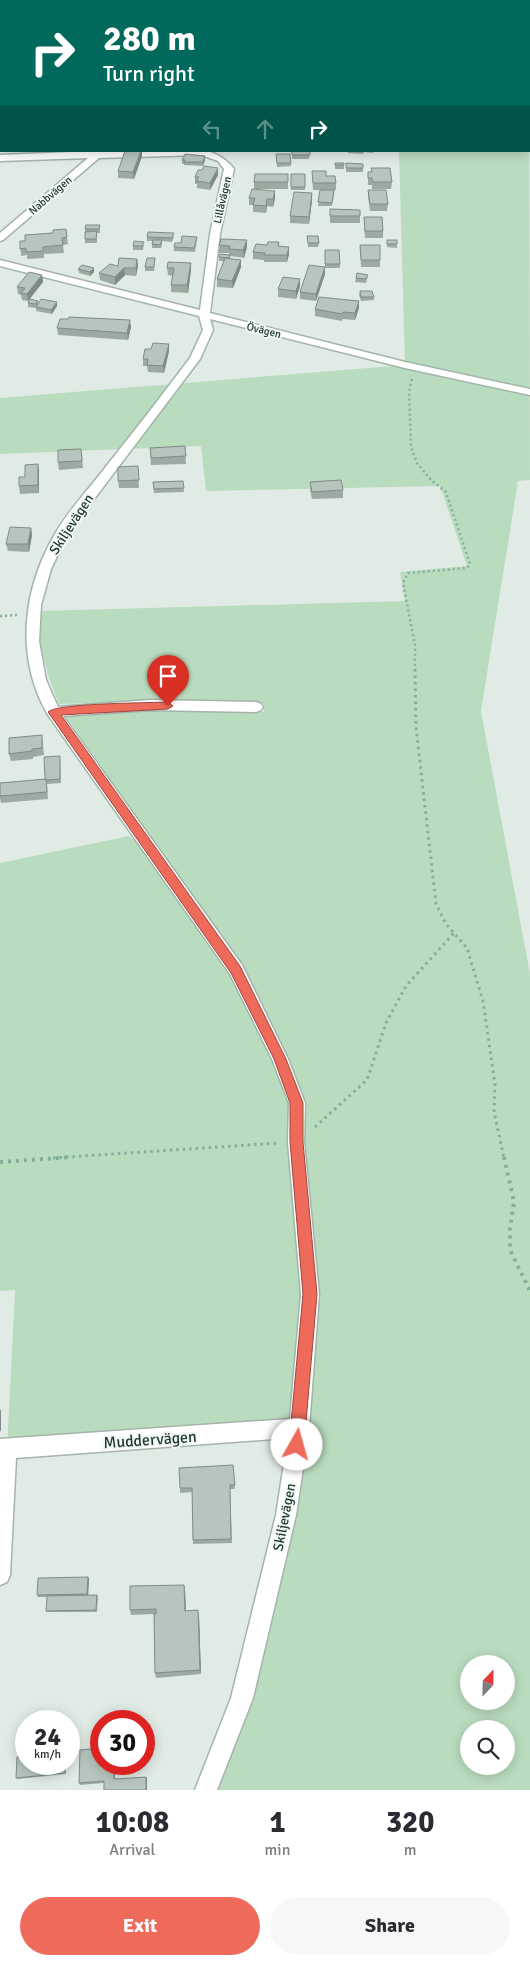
<!DOCTYPE html>
<html lang="en">
<head>
<meta charset="utf-8">
<style>
  :root { --surface:#fff; --page:#f7f7f7; --text:#2b2b33; --muted:#7c7c81; --accent:#ee6b5c }
  body { margin:0; font-family:Signika,sans-serif; background:var(--page); color:var(--text); height:100vh; display:flex; flex-direction:column; font-size:19px; white-space:nowrap }
  * { box-sizing:border-box; margin:0 }
  p { font-size:16px; color:var(--muted) }
  .icon { flex:none; width:28px; height:28px; fill:none; stroke:currentColor; stroke-width:2; stroke-linecap:round; stroke-linejoin:round }
  .map { position:relative; height:1790px; overflow:hidden }
  .sheet { display:flex; flex-direction:column; background:var(--surface); flex:1 }
  .sheet>* { flex:none }
  .banner { position:absolute; left:0px; top:0px; width:530px; height:152px; box-shadow:0 2px 12px #0003; background:#00695c; color:#fff; overflow:hidden }
  .needle { width:32px; rotate:22deg }
  .fabs { position:absolute; left:460px; top:1655px; display:grid; gap:10px }
  .fabs a { display:grid; place-items:center; width:55px; height:55px; border-radius:50%; background:var(--surface); box-shadow:0 2px 12px #0003; font-size:25px }
  .speed { position:absolute; left:15px; top:1710px; display:flex; gap:10px; font-size:25px; font-weight:700; text-align:center }
  .speed>* { display:grid; place-content:center; width:65px; height:65px; border-radius:50%; background:var(--surface); box-shadow:0 2px 12px #0003; line-height:1 }
  .speed small { font-size:12px; font-weight:400 }
  .speed .limit { border:8px solid #d22; background:#fff; color:#111 }
  .pin { position:absolute; display:grid; place-items:center; width:42px; height:42px; color:#fff; margin:-51px -21px; border-radius:50% 50% 50% 0; rotate:-45deg; box-shadow:0 0 5px #0007 }
  .pin .icon { rotate:45deg }
  .me { position:absolute; width:55px; margin:-28px; rotate:7deg; stroke-linejoin:round; filter:drop-shadow(0 0 4px #0008) }
  .turn { display:flex; align-items:center; gap:18px; height:105px; padding:0 20px; font-size:22px }
  .turn .icon { width:65px; height:65px; stroke-width:2.5 }
  .turn b { display:block; font-size:35px; line-height:42px }
  .lanes { display:flex; align-items:center; height:48px; padding:0 20px; background:#0003; justify-content:center; gap:25px; direction:ltr }
  .lanes .off { opacity:.35 }
  .eta { display:flex; justify-content:space-evenly; align-items:center; height:85px; text-align:center }
  .eta b { font-size:30px; font-weight:700; line-height:35px }
  .primary-button { display:flex; gap:10px; margin-top:auto; padding:10px 20px }
  .primary-button a { flex:1; height:58px; border-radius:30px; background:var(--accent); color:#fff; font-size:20px; font-weight:700; line-height:58px; text-align:center }
  .primary-button a+a { background:var(--page); color:var(--text) }
  .map>svg:first-child { display:block }
  .green { fill:#badcbe; fill-rule:evenodd }
  .lines { fill:none; stroke-linecap:round; stroke-linejoin:round }
  .minor-casing { stroke:#a4b3ab; stroke-width:3 }
  .path-far3 { stroke:#82ae9a; stroke-width:2; stroke-dasharray:1 2.5; stroke-linecap:butt }
  .path-far2 { stroke:#82ae9a; stroke-width:2.5; stroke-dasharray:2 3; stroke-linecap:butt }
  .path-far1 { stroke:#82ae9a; stroke-width:3; stroke-dasharray:2.5 4; stroke-linecap:butt }
  .path { stroke:#82ae9a; stroke-width:4; stroke-dasharray:3 5; stroke-linecap:butt }
  .minor { fill:#fff; fill-rule:evenodd }
  .wall { fill:#9daaa3 }
  .shaded-wall { fill:#7f8b85 }
  .building { fill:#b6c6be; stroke:#7f8b85 }
  .route { fill:#ee6b5c; stroke:#9b463c }
  .labels { text-anchor:middle; stroke-width:4; stroke-linejoin:round; paint-order:stroke }
  .far-street-label { font-size:11px; fill:#223b31; stroke:#f1f8f4 }
  .street-label { font-size:14px; fill:#223b31; stroke:#f1f8f4 }
  .near-street-label { font-size:16px; fill:#223b31; stroke:#f1f8f4 }
</style>
</head>
<body>
<div class="map">
<svg width="530" height="1790" viewBox="0 0 530 1790">
  <rect width="100%" height="100%" fill="#e1ebe5"/>
  <!-- green -->
  <path class="green" d="M126,0H514L516,1H126Z
    M529,11L530,480L518,481L481,711L530,974V1790H206L242,1698L299,1428L7,1449L15,1290L0,1291V863L129,836L152,853L145,830L65,715L149,710L264,712V704L150,701L59,704L49,678L40,642V611L405,601L400,572L467,566L440,486L206,491L201,446L0,454V398L405,365L399,151H529ZM469,1664H506V1701H469ZM469,1729H506V1766H469Z"/>
  <g class="lines">
    <defs>
      <path id="minor" d="M96,151H208C220,156 226,159 234,169L220,234L210,313L405,362L530,389V395L405,368L210,319L213,330L200,359L67,535L51,569L41,605L39,641L46,680L58,707L150,700L256,702L261,704L263,707L261,710L256,712L150,710L63,716L242,965L288,1059L305,1103L304,1142L319,1294L309,1428L296,1515L253,1698L217,1790H195L231,1698L276,1515L288,1438L16,1458L10,1575L7,1582L0,1585V1439L290,1419L301,1294L288,1142L289,1103L272,1059L230,974L48,715C15,658 22,590 55,534C69,509 91,487 108,464C136,429 163,394 190,358L203,330L199,316L0,266V260L200,310L210,234L224,169L218,161L201,155L99,158L3,240L0,241V233L88,158L0,161V155Z"/>
    </defs>
    <!-- minor casing -->
    <use href="#minor" class="minor-casing"/>
    <!-- path-far3 -->
    <path class="path-far3" d="M207,0H209"/>
    <!-- path-far2 -->
    <path class="path-far2" d="M412,379L409,391L411,447L417,463L431,480L446,492L470,564L467,568L408,573L403,583L415,645V670
      M0,616L19,615"/>
    <!-- path-far1 -->
    <path class="path-far1" d="M415,669L416,727L436,904L446,924L467,948L483,1001L495,1084L494,1112L504,1158
      M315,1127L367,1080L386,1023L406,986L454,933
      M53,1158L279,1143"/>
    <!-- path -->
    <path class="path" d="M504,1157L514,1202L510,1228V1250L530,1291
      M0,1162L72,1157"/>
    <!-- minor -->
    <use href="#minor" class="minor"/>
  </g>
  <!-- wall -->
  <path class="wall" d="M41,0H67V1H41Z
    M0,104H1V151L0,147Z
    M9,151H28L27,152Z
    M292,151H310L309,159H292Z
    M348,151H374L373,153L364,152L363,154L348,153Z
    M276,154H290L291,166L277,167Z
    M142,156L134,179L118,178V171Z
    M205,156V160L203,166L184,165V164H182V160Z
    M335,163H344V169H335Z
    M346,163L363,164V172H346Z
    M218,168V175L210,190L197,188V184H195V177L202,170Z
    M371,168L392,182L391,189H372V185H368V172H371Z
    M312,171L326,176L336,183V190H333L334,194L332,206H318L320,190H313Z
    M288,174V189H254V182Z
    M291,174H305V190H291Z
    M368,190L388,204L387,211H370L368,197Z
    M312,193V200L309,224L290,223V216Z
    M249,198H275L273,207L267,206L266,213L253,212V205H249Z
    M330,209L360,210V223H330Z
    M364,217L383,231V238H365L364,224Z
    M100,225V233H97V243H85V229Z
    M66,229L68,244L63,245L64,253L44,254V258L27,259V255L21,256L20,241H25Z
    M307,236L319,243L318,247H308Z
    M147,237H174L172,242L162,241V244L161,248H152V244L153,241H147Z
    M197,237V240L195,252L174,251V247Z
    M387,240L397,244V248L387,247Z
    M279,242V246L289,254L287,262H264V260L253,259V252L267,245Z
    M144,245L143,250H133V246Z
    M219,245L247,247L244,258L230,256V259L241,260V267L233,288L217,287V279L224,261H219V257L229,255V253H219Z
    M360,245L380,260V267H361Z
    M325,250H339L340,268H325Z
    M155,258L154,271H145V267Z
    M137,259L138,266L136,276L125,275L115,285L100,280L99,273Z
    M191,263V270L188,293L171,292V285L173,276L168,275L167,268Z
    M325,267V274L316,301L300,299V292Z
    M78,269L94,272L90,276L79,273Z
    M42,275L43,282L28,301L22,300L21,295L18,294L17,287Z
    M368,275L366,283L355,282L356,278Z
    M300,286L296,299L278,297V289Z
    M360,291L374,297V300L361,301L359,295Z
    M38,301V304L57,302V306L52,314L36,311V308L28,307V303Z
    M359,301V308L355,320L343,319L342,321L315,316V309Z
    M68,319L131,327L128,340L58,335L57,328Z
    M169,344V351L164,373L148,372L147,366H143V359Z
    M185,446L186,464L151,465L150,448Z
    M82,456L83,468L59,470L58,462Z
    M38,464L39,472V493L20,494L19,486Z
    M138,466L139,488H119L118,481Z
    M183,481L184,492L154,493L153,482Z
    M310,482L343,490V498L312,499L310,489Z
    M31,528L32,535L29,552L8,551L6,544Z
    M42,735L44,755L33,757V759L11,761L9,754Z
    M60,756L61,783L47,784L48,799L1,803L0,798V783L45,779Z
    M233,1465L235,1489H230L232,1543L193,1544L192,1492L180,1493V1488Z
    M88,1577L89,1579L88,1596L97,1595L98,1597L97,1612H47L46,1611L47,1597H38L37,1595Z
    M184,1585L185,1590L186,1611L199,1616L201,1674L156,1678L155,1673L154,1614L131,1615L130,1610Z
    M26,1764H66V1774L18,1779L16,1778Z
    M101,1764H115V1779L146,1777L147,1779V1790H104V1783L80,1785L79,1783Z"/>
  <!-- shaded-wall -->
  <path class="shaded-wall" d="M141,151H142V156L134,179L133,172Z
    M205,156V160L203,166V162Z
    M218,168V175L210,190V183Z
    M275,191V198L273,207V199Z
    M312,193V200L309,224V217Z
    M267,199V206L266,213V206Z
    M247,240V247L244,258L243,250Z
    M289,247V254L287,262V255Z
    M137,259L138,266L136,276V268Z
    M241,260V267L233,288L232,281Z
    M191,263V270L188,293L187,285Z
    M325,267V274L316,301V294Z
    M94,268V272L90,276V272Z
    M124,268L125,275L115,285V277Z
    M42,275L43,282L28,301L27,294Z
    M300,279V286L296,299V291Z
    M359,301V308L355,320V313Z
    M57,302V306L52,314L51,310Z
    M130,320L131,327L128,340L127,333Z
    M169,344V351L164,373L163,366Z
    M38,464L39,472V493L38,485Z
    M31,528L32,535L29,552L28,544Z
    M0,1409L1,1411V1432L0,1430Z
    M88,1577L89,1579L88,1596L87,1594Z
    M184,1585L185,1590L186,1617L185,1611Z
    M198,1610L199,1616L201,1674L200,1670Z
    M114,1764H115V1781L114,1779Z
    M146,1777L147,1779V1790H146Z"/>
  <!-- building -->
  <path class="building" d="M78,0H96V1H78Z
    M0,104H1V139H0L1,133H0Z
    M125,151H141L133,172L118,171Z
    M292,151H310V155H292Z
    M185,154L205,156L203,162H184L185,160H182Z
    M276,154H290L291,163H277Z
    M335,163H344V165H335Z
    M346,163L363,164V168H346Z
    M204,166L218,168L210,183L196,181L199,177H195L198,170H202Z
    M371,168H390L392,182H373L372,178H368V172H372Z
    M312,171H326V176H335L336,183H313Z
    M255,174H288V182H254Z
    M291,174H305V187H291Z
    M252,189L275,191L273,199H267L266,206L253,205L255,198H249Z
    M320,190H334L332,203L318,202Z
    M368,190H386L388,204H370Z
    M294,192L312,193L309,217L290,216Z
    M330,209L360,210V216H330Z
    M364,217H382L383,231H365Z
    M86,225H100L99,229H85Z
    M66,229L67,237L62,238L63,245L43,247V251L26,252V248L20,249V241H25V235L53,233V230Z
    M97,231L96,239H85V232Z
    M148,232L174,233L172,238L147,237Z
    M182,236L197,237L194,248L174,247L175,243H181Z
    M307,236H318L319,243H308Z
    M221,239L247,240L243,250L229,249L230,246L219,245Z
    M153,240H162L160,245L152,244Z
    M387,240H397V244H387Z
    M134,241L144,242L142,246H133Z
    M268,242H279L278,246L289,247L287,255H264L265,253L253,252L256,244L267,245Z
    M360,245H380V260H361Z
    M325,250H339L340,264H325Z
    M220,254L230,255L229,258L219,257Z
    M119,258L137,259L136,268H124L115,277L99,273L110,264L118,266Z
    M147,258H155L154,267H145Z
    M225,258L241,260L232,281L217,279Z
    M168,262L191,263L187,285H171L174,268H167Z
    M82,265L94,268L90,272L78,269Z
    M309,265L325,267L316,294L300,292Z
    M29,272L42,275L27,294L21,293L25,288L17,287Z
    M357,273L368,275L366,279L356,278Z
    M283,277L300,279L296,291L278,289Z
    M360,291H372L374,297H361Z
    M319,297L359,301L355,313L343,312L342,314L315,309Z
    M30,299L38,301L35,304L28,303Z
    M41,299L57,302L51,310L36,307Z
    M69,317L130,320L127,333L57,328L60,319H68Z
    M153,343L169,344L163,366L147,365L148,359H143L145,349H151Z
    M185,446L186,456L151,458L150,448Z
    M81,449L82,461L58,462V450Z
    M38,464V485L19,486V477H25V465Z
    M138,466L139,480L118,481V467Z
    M341,480L343,490L312,492L310,482Z
    M183,481L184,488L154,489L153,482Z
    M10,527L31,528L28,544H6Z
    M42,735V748L32,749V751L9,754V738Z
    M60,756V779L46,780V779H45L44,757Z
    M46,779L47,792L0,796V783Z
    M233,1465L235,1485H230L231,1539L193,1540L192,1488H180L179,1468Z
    M88,1577L87,1594L37,1595L38,1578Z
    M184,1585L185,1611L198,1610L200,1670L155,1673L154,1614H156V1609L130,1610V1586Z
    M97,1595L96,1610L46,1611L47,1596Z
    M101,1748V1764H114V1779L146,1777V1790H104V1781L79,1783L80,1750Z
    M26,1756V1764H65V1773L16,1778L17,1757Z"/>
  <!-- route -->
  <path class="route" d="M168,702L173,706L168,709L61,715L240,966L286,1059L303,1103V1142L317,1294L304,1445L302,1450L297,1453L292,1450L289,1445L303,1294L290,1142V1103L274,1059L231,973L48,712C56,703 150,703 168,702Z"/>
  <g class="labels">
    <!-- far-street labels -->
    <g class="far-street-label">
      <text transform="translate(50 195) rotate(-41)" y="4">Nabbvägen</text>
      <text transform="translate(222 200) rotate(-77)" y="4">Lillåvägen</text>
      <text transform="translate(264 330) rotate(14)" y="4">Övägen</text>
    </g>
    <!-- street labels -->
    <g class="street-label">
      <text transform="translate(71 524) rotate(-57)" y="5">Skiljevägen</text>
      <text transform="translate(284 1517) rotate(-79)" y="5">Skiljevägen</text>
    </g>
    <!-- near-street labels -->
    <g class="near-street-label">
      <text transform="translate(150 1439) rotate(-4)" y="6">Muddervägen</text>
    </g>
  </g>
</svg>
<div class="fabs">
<a><svg class="needle" viewBox="-14 -14 28 28"><path d="M0-13l5 13h-10z" fill="#e53935"/><path d="M0 13l5-13h-10z" fill="#7c7c81"/></svg></a>
<a><svg class="icon" aria-label="search" viewBox="0 0 24 24"><circle cx="10" cy="10" r="6"/><path d="M15 15l6 6"/></svg></a>
</div>
<div class="speed"><div>24<small>km/h</small></div><div class="limit">30</div></div>
<div class="pin" style="left:168px;top:706px;background:#d93025"><svg class="icon" aria-label="arrive" viewBox="0 0 24 24"><path d="M6 21V4h12l-3 4 3 4H6"/></svg></div>
<svg class="me" style="left:297px;top:1445px" viewBox="-20 -20 40 40"><circle r="19" fill="#fff"/><path d="M0-13L10 11 0 6-10 11z" fill="#ee6b5c"/></svg>
<div class="banner">
<div class="turn"><svg class="icon" aria-label="right" viewBox="0 0 24 24"><path d="M7 20v-9h11M14 6l5 5-5 5"/></svg><div><b>280 m</b>Turn right</div></div>
<div class="lanes"><svg class="icon off" aria-label="left" viewBox="0 0 24 24"><path d="M17 20v-9H6M10 6l-5 5 5 5"/></svg><svg class="icon off" aria-label="ahead" viewBox="0 0 24 24"><path d="M12 20V5M6 11l6-6 6 6"/></svg><svg class="icon" aria-label="right" viewBox="0 0 24 24"><path d="M7 20v-9h11M14 6l5 5-5 5"/></svg></div>
</div>
</div>
<section class="sheet">
<div class="eta">
<div><b>10:08</b><p>Arrival</p></div>
<div><b>1</b><p>min</p></div>
<div><b>320</b><p>m</p></div>
</div>
<div class="primary-button"><a>Exit</a><a>Share</a></div>
</section>
</body>
</html>
